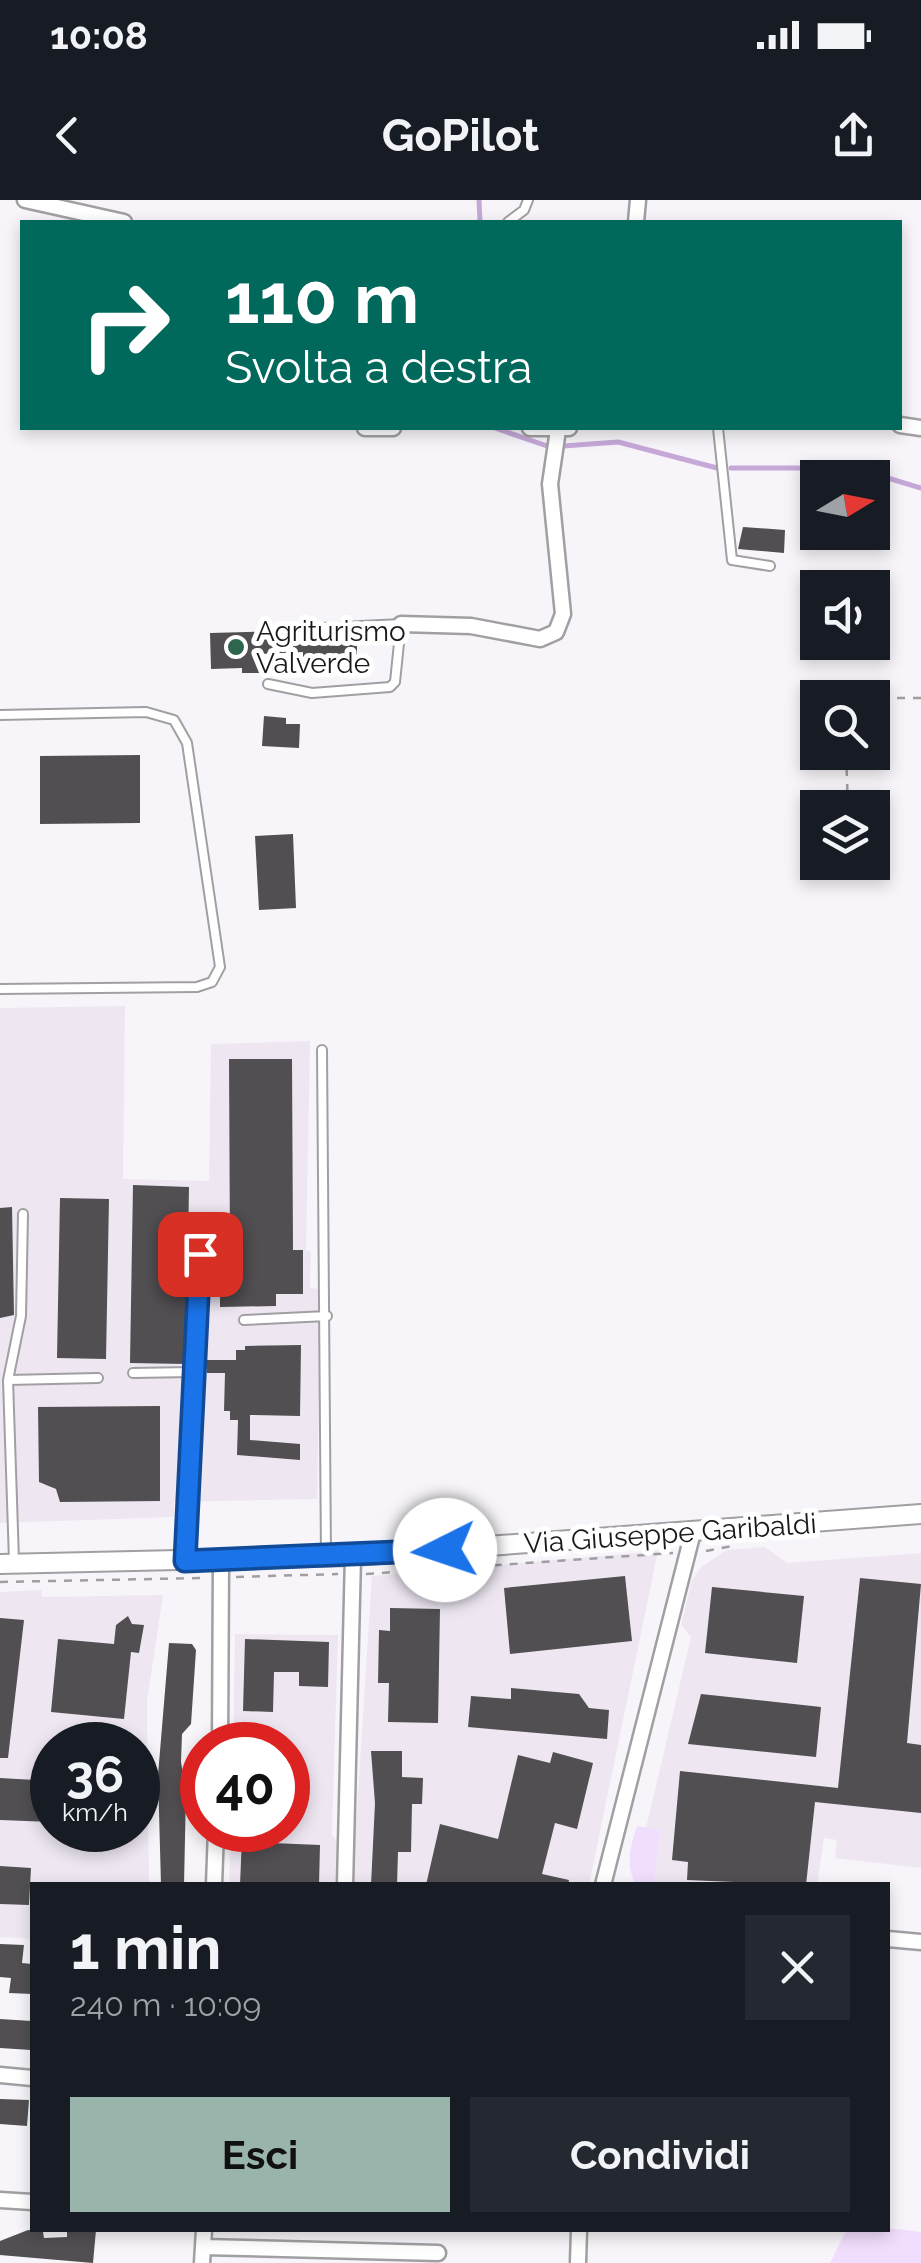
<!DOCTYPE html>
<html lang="it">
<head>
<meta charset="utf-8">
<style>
  :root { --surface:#171b24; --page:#242831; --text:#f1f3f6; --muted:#9ea1a6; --accent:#99b4aa }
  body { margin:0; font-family:Raleway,sans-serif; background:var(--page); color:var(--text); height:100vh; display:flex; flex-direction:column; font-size:38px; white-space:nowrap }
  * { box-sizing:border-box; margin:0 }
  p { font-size:32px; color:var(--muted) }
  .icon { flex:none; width:55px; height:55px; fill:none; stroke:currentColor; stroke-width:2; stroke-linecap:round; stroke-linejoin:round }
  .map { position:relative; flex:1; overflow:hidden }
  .details { position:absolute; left:30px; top:1682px; width:860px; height:350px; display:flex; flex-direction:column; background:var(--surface); border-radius:0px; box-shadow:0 5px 15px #0003 }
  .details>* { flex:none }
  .guide { position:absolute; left:20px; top:20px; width:882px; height:210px; border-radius:0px; box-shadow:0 5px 15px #0003; background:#00695c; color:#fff; overflow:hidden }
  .needle { width:65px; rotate:80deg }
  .tools { position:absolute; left:800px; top:260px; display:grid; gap:20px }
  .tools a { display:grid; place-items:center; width:90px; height:90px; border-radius:0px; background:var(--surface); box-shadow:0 5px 15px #0003; font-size:50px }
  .speed { position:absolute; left:30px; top:1522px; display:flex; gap:20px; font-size:50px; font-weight:700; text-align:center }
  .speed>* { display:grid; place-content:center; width:130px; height:130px; border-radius:50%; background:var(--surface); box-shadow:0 5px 15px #0003; line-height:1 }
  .speed small { font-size:25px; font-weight:400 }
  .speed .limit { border:15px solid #d22; background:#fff; color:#111 }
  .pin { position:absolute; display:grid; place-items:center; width:85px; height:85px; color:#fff; margin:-42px; border-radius:20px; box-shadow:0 5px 15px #0006 }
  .me { position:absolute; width:110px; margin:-55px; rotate:266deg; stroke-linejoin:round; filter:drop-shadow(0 0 8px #0008) }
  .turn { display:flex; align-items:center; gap:35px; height:210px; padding:0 40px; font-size:45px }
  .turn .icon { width:130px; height:130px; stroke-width:2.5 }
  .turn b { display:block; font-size:70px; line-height:85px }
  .round { display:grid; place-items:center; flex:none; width:105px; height:105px; border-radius:0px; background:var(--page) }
  .headline { display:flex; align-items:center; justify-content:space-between; height:170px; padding:0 40px }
  h1 { font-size:60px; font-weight:700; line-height:75px }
  .primary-button { display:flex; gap:20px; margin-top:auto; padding:20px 40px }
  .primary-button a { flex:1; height:115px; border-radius:0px; background:var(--accent); color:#111; font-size:40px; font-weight:700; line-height:115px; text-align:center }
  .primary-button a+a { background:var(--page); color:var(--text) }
  .status { display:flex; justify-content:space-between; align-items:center; height:70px; padding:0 50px; background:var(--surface); direction:ltr }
  .status svg { height:28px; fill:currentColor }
  header { display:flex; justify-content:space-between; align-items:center; height:130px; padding:0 40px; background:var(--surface); font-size:45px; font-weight:700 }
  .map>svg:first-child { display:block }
  .built { fill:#eee7f2; fill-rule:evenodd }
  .green { fill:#f1defe }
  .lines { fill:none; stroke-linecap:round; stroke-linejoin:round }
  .stream { stroke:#c5a8d8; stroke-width:5 }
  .building { fill:#514f52 }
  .service-casing { stroke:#a19fa2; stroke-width:12 }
  .minor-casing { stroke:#a19fa2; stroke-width:19 }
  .tertiary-casing { stroke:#a19fa2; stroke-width:22 }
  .path { stroke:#9f9ea1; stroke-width:2.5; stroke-dasharray:8 8; stroke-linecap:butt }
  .service { stroke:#fff; stroke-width:8 }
  .minor { stroke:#fff; stroke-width:14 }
  .tertiary { stroke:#fff; stroke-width:18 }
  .route-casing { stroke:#114b97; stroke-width:25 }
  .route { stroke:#1a73e8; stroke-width:18 }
  .poi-dot { fill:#2e664d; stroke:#fff; stroke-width:4 }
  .labels { text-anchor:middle; stroke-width:10; stroke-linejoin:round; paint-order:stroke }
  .poi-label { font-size:28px; fill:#19191a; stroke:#fff; text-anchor:start }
  .street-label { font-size:28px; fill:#19191a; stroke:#fff }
</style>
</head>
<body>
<div class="status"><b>10:08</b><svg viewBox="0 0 49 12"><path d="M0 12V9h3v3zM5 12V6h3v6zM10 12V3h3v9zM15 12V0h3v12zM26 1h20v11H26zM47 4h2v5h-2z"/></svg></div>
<header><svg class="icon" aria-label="back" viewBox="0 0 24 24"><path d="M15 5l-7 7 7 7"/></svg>GoPilot<svg class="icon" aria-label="share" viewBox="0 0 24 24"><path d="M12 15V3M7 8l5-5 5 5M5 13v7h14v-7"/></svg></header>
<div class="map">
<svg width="921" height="2063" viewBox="0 0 921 2063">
  <rect width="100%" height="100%" fill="#f7f5f9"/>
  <!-- built -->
  <path class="built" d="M125,806L123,979L209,981L211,844L310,841L306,1050L311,1051L310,1088L321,1089L317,1299L174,1302V1317L0,1323V808Z
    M765,1347L787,1363L921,1353V1668L835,1658L837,1640L824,1638L817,1685H654L660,1630L646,1628L691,1437L681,1425L692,1380L701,1367L727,1350Z
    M658,1351L589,1685H352L372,1376Z
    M41,1390L42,1397L163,1395L147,1502L149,1685H32V1739L0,1737V1392ZM52,1545H138V1630H52Z
    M235,1434L338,1435L332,1634L338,1643L336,1685H229L231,1630H288V1545H233Z"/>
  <!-- green -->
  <path class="green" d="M637,1626L660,1630L654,1685H636C625,1664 630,1648 637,1626Z
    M888,2028L921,2032V2063H830L846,2031Z"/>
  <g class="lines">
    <!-- stream -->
    <path class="stream" d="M479,0L480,22
      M495,228L550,247L618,242L717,268
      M731,268H855L921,288"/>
  </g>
  <!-- building -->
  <path class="building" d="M743,327L785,330L784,353L738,349Z
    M284,431V435L301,436L357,434V458L327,459V466L303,467V452L260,454L261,473H242V468L211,469L210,433Z
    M264,516L286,518V524H300L299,548L262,546Z
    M140,555V623L40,624V556Z
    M293,634L296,708L259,710L255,636Z
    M229,859H292L293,1050H303V1094H276V1106L220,1107V1052H230Z
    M133,985L189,987L186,1164L130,1163Z
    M60,998L109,999L106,1159L57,1158Z
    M12,1007L14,1115L0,1118V1008Z
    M301,1145L300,1216L250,1215V1240L300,1244V1260L237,1255L238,1220H230V1211H224L225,1173H207V1160H236V1150H245V1146Z
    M160,1206V1301L60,1302L56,1289L39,1282L38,1207Z
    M625,1376L632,1441L510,1454L504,1388Z
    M860,1378L921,1384L907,1543L921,1545V1613L815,1602L806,1685L687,1680L688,1662L672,1660L680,1571L838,1588Z
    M712,1387L804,1396L797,1463L705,1453Z
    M390,1408L440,1409L438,1523L388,1522L389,1483H378L379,1430L390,1431Z
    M128,1416L132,1424L144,1425L139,1453L131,1452L124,1519L51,1512L58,1439L114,1444L116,1425Z
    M0,1418L24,1420L8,1558H0Z
    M245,1439L329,1442L328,1487L299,1486V1472H274L273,1512L243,1511Z
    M169,1443L192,1444L196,1450L191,1524L182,1534L181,1562L186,1591L184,1685H161L158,1575Z
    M511,1488L579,1494L589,1508L609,1510L607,1539L468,1527L471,1496L511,1499Z
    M701,1494L821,1507L816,1557L688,1544Z
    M371,1551H402V1577L423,1578L422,1604H412L411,1652H398L397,1685H371L375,1603Z
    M553,1552L593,1563L577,1629L555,1623L542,1674L569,1680L568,1685H426L440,1624L498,1639L518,1555L550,1563Z
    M0,1578L52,1581V1622L0,1620Z
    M242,1636H273L272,1643L320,1645L319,1685H240Z
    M0,1666L31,1668L29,1705L0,1704Z
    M0,1744L24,1745L22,1763L32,1764V1794L9,1793L11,1778L0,1777Z
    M0,1819L32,1821L31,1850L0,1848Z
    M0,1899L29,1900L27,1926L0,1924Z
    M28,2030L43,2032L44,2038L67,2037V2030H96L93,2063L0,2055V2041Z"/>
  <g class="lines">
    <defs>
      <path id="service" d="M508,22L524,10L528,0
        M718,228L732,360L770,366
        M268,484L312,493L390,487L395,482L401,424L301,429
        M0,515L146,512L174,520L187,543L220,767L212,782L197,787L0,789
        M322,850L326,1357
        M244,1120L327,1116
        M133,1173L191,1172
        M8,1180L21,1116L23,1014
        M185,1357L200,1023
        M14,1361L8,1180L98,1178"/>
      <path id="minor" d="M25,0L124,22
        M636,22L638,0
        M900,225L921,228
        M365,228H393
        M530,228H569
        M401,424L471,426L540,439L556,432L563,414L550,284L558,230
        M220,1545L221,1361
        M214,1685L216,1630
        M345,1685L353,1356
        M603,1685L693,1332
        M888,1739L921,1742
        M0,1875L32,1878
        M0,2000L32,2002
        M203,2047L438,2053
        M202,2063L204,2030
        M578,2063L579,2030"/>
      <path id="tertiary" d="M0,1364L353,1356L921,1314"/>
    </defs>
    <!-- service casing -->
    <use href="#service" class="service-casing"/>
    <!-- minor casing -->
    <use href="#minor" class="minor-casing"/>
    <!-- tertiary casing -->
    <use href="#tertiary" class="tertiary-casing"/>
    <!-- path -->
    <path class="path" d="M849,498H921
      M846,552L848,608
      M706,1351L732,1346
      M366,1374L673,1353
      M236,1377L338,1374
      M0,1382L203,1378"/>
    <!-- service -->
    <use href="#service" class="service"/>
    <!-- minor -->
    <use href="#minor" class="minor"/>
    <!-- tertiary -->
    <use href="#tertiary" class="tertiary"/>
  </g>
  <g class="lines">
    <defs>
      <path id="route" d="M200,1054L185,1361L445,1350"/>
    </defs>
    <!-- route casing -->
    <use href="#route" class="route-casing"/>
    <!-- route -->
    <use href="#route" class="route"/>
  </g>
  <!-- markers -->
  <circle class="poi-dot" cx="236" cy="447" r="10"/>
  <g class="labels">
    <!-- poi labels -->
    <g class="poi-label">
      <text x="256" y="441">Agriturismo<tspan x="256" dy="32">Valverde</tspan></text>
    </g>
    <!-- street labels -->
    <g class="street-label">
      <text transform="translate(670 1333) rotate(-4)" y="10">Via Giuseppe Garibaldi</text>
    </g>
  </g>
</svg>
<div class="tools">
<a><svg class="needle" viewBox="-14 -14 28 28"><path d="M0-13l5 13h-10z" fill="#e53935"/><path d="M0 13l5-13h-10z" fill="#9ea1a6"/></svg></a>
<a><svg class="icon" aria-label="sound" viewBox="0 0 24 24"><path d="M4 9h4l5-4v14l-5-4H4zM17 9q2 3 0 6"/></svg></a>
<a><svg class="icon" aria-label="search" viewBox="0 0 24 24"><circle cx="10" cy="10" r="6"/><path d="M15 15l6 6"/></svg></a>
<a><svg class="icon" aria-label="layers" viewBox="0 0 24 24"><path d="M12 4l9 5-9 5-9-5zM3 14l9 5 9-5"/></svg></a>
</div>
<div class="speed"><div>36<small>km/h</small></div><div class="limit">40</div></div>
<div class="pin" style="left:200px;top:1054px;background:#d93025"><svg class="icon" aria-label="arrive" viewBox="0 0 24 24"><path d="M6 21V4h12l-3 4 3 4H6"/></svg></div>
<svg class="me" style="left:445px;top:1350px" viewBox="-20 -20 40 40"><circle r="19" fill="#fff"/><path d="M0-13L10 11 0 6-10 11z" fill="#1a73e8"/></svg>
<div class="guide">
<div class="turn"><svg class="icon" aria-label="right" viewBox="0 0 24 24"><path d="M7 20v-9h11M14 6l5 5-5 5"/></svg><div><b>110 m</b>Svolta a destra</div></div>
</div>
<section class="details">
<div class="headline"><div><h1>1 min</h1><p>240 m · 10:09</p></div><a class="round"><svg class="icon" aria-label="close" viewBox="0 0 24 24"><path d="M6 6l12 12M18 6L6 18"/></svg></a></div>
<div class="primary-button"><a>Esci</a><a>Condividi</a></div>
</section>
</div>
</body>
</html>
